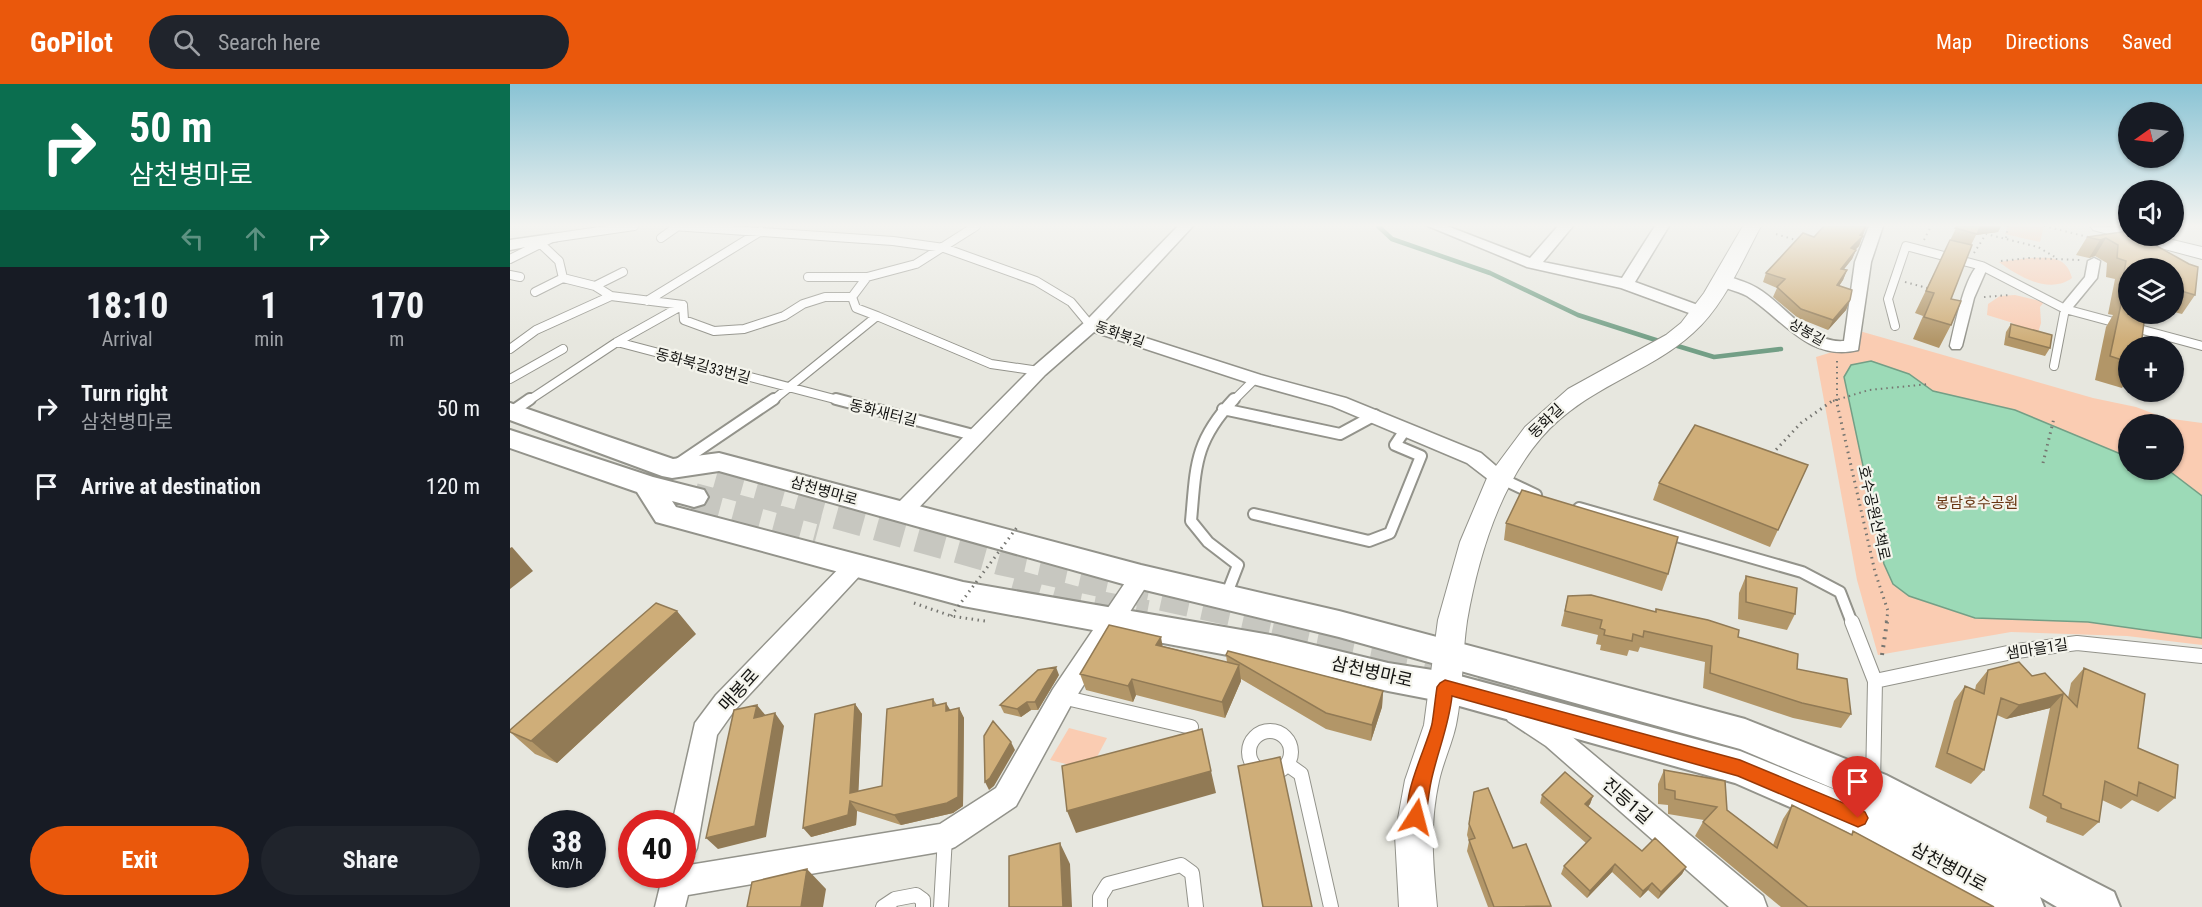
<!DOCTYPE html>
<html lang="en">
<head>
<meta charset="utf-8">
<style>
  :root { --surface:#171b24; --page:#20242c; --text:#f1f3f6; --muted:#9ea1a6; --accent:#ea580c }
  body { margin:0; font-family:"Roboto Condensed","Noto Sans KR",sans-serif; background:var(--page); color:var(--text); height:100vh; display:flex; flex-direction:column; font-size:22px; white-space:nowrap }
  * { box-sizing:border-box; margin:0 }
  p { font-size:20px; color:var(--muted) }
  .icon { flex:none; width:33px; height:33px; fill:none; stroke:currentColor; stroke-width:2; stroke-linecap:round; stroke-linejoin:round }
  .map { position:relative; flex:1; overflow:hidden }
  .panel { display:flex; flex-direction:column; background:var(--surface); width:510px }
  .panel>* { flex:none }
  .banner { background:#0b6e4f; color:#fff; overflow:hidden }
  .needle { width:39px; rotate:256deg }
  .fabs { position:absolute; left:1608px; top:18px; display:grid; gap:12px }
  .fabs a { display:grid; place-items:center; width:66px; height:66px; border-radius:50%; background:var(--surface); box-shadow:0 2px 4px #0004; font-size:30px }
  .speed { position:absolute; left:18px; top:726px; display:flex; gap:12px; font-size:30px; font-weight:700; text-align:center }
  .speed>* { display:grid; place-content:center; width:78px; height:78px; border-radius:50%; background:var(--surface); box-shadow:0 2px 4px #0004; line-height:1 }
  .speed small { font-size:15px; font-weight:400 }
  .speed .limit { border:9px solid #d22; background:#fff; color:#111 }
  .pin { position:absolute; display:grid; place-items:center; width:51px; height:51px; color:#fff; margin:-62px -26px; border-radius:50% 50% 50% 0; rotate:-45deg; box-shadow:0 0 6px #0007 }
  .pin .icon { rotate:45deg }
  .me { position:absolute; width:66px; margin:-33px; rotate:9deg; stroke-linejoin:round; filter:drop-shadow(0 0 4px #0008) }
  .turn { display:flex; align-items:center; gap:21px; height:126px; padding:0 30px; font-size:27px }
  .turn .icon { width:78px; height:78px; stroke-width:2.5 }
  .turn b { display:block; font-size:42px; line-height:51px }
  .lanes { display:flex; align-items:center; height:57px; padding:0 30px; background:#0003; justify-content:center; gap:30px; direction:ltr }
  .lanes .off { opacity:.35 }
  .eta { display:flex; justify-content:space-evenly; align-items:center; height:102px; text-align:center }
  .eta b { font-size:36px; font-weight:700; line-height:42px }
  .button { display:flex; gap:12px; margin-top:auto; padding:12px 30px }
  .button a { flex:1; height:69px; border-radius:36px; background:var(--accent); color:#fff; font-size:24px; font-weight:700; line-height:69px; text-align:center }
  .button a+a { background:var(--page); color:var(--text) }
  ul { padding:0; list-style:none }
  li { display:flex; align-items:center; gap:18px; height:78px; padding:0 30px }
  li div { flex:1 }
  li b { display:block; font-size:22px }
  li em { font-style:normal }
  header { display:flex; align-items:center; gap:36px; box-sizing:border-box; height:84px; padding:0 30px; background:var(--accent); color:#fff }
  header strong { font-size:28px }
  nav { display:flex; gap:33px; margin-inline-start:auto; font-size:21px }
  .search { width:420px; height:54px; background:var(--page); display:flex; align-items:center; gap:15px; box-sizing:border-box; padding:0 21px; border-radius:33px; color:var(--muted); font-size:22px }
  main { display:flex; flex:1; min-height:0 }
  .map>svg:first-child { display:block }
  .green { fill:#faccb2; fill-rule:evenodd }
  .water { fill:#9cdab7; stroke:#739f86; stroke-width:1.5 }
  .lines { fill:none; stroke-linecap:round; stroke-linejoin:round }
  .stream { stroke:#739f86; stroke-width:4.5 }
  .secondary-tunnel-far1 { stroke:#c7c7c0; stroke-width:28; stroke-dasharray:28 14; stroke-linecap:butt }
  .secondary-tunnel { stroke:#c7c7c0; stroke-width:37; stroke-dasharray:37 18; stroke-linecap:butt }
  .service-far2-casing { stroke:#93938b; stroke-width:10 }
  .service-far1-casing { stroke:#93938b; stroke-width:14 }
  .service-casing { stroke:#93938b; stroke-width:16 }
  .pedestrian-casing { stroke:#93938b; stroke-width:3 }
  .minor-casing { stroke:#93938b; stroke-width:3 }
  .tertiary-casing { stroke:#93938b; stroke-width:2 }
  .secondary-casing { stroke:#93938b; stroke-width:4 }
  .path-far2 { stroke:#767671; stroke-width:2; stroke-dasharray:1.5 4; stroke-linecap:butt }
  .path-far1 { stroke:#767671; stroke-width:3; stroke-dasharray:1.5 4.5; stroke-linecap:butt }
  .path { stroke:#767671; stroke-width:4; stroke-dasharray:2 6; stroke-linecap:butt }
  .service-far2 { stroke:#fff; stroke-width:8 }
  .service-far1 { stroke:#fff; stroke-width:10 }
  .service { stroke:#fff; stroke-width:14 }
  .pedestrian { fill:#fff; fill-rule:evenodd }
  .minor { fill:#fff; fill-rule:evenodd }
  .tertiary { fill:#fff; fill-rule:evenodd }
  .secondary { fill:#fff; fill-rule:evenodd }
  .path-bridge { stroke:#767671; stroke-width:3; stroke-dasharray:1.5 4.5; stroke-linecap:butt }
  .wall { fill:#b29668 }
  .shaded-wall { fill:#917a55 }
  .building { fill:#cfae79; stroke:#917a55; stroke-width:1.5 }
  .route { fill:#ea580c; stroke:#983908; stroke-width:1.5 }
  .labels { text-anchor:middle; stroke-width:4.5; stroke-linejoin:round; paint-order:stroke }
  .far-street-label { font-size:14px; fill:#141412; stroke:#f4f4ec }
  .street-label { font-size:15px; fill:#141412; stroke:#f4f4ec }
  .park-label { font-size:15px; fill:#673410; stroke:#f4f4ec }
  .near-street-label { font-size:18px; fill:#141412; stroke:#f4f4ec }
</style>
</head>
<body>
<header>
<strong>GoPilot</strong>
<div class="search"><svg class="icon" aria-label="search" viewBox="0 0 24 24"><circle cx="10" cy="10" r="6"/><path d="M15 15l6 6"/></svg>Search here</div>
<nav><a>Map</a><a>Directions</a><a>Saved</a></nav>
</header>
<main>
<section class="panel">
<div class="banner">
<div class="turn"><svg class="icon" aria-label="right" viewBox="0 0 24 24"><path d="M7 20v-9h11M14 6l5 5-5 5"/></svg><div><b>50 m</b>삼천병마로</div></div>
<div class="lanes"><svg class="icon off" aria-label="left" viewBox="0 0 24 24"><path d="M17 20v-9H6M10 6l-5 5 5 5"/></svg><svg class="icon off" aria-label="ahead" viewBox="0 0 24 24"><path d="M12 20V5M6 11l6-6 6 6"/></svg><svg class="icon" aria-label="right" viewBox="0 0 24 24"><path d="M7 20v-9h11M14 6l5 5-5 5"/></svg></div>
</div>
<div class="eta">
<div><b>18:10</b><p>Arrival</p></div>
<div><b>1</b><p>min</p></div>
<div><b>170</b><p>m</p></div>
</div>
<ul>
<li><svg class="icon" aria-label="right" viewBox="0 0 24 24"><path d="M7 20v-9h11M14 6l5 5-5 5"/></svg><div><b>Turn right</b><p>삼천병마로</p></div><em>50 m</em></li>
<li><svg class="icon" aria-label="arrive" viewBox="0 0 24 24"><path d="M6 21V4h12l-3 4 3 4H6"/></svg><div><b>Arrive at destination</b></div><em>120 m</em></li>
</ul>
<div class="button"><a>Exit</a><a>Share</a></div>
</section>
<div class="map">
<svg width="1692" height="823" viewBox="0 0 1692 823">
  <rect width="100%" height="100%" fill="#e7e7df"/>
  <!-- green -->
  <path class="green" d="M1498,142H1534L1530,158L1495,150Z
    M1519,174C1539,174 1556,171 1562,194C1539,211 1508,192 1489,178Z
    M1505,211L1534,218L1530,223L1531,239L1527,252L1500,238L1477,231L1478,220L1490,212Z
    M1346,246L1583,314L1626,323L1655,334L1692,339V561L1617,552L1501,548L1368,571L1347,496L1306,273L1342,262ZM1618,340H1664V386H1618Z
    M559,644L597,654L580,686L540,676Z"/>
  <!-- water -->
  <path class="water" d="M1361,277L1399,290L1423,307L1505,326L1618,373V386H1658L1692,412V554L1578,538L1465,534L1399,512L1383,500L1374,480L1334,293L1341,281Z"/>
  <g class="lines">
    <!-- stream -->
    <path class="stream" d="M868,142L882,155L980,189L1068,231L1152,258
      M1161,260L1204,273L1271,265"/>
    <!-- secondary-tunnel-far1 -->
    <path class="secondary-tunnel-far1" d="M205,397L490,477L771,539
      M184,413L308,446
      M503,499L568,517L637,530"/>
    <!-- secondary-tunnel -->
    <path class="secondary-tunnel" d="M764,538L832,553
      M806,563L939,589L1061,623
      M1496,797L1548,823"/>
    <defs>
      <path id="service-far2" d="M163,142L383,157L434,164L526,197L561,218L581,242
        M151,154L168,142
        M32,161L49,177L53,194
        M0,175L42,154L124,142
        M0,191L10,193
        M298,193H357
        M53,194L85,202L101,212L173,221L174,236L204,247L234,245L274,232L293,220L315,213H342
        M85,202L113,188
        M25,208L53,194
        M137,217L251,147
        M367,232L481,280L529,287
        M1385,242L1378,215L1396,162L1472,182L1555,225L1692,262
        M107,258L332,317
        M0,265L26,246L101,212
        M1544,282L1555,225
        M0,295L53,265
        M18,317L107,258L173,221
        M262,317L367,232L346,224L342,213L357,193L406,180L466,142
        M723,317L745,295"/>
      <path id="service-far1" d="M326,315L467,352
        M713,325L830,350L865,331
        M1,328L20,315
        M168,380L264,315
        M990,394L1026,411
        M1069,424L1292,488L1330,508L1342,539
        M744,430L859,457L880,449L911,372L885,361L895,346
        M716,512L728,481L698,458L681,437C686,382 684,358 724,315"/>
      <path id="service" d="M1342,538L1365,597L1363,700
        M1365,597L1507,567L1567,559L1692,572
        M552,613L681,643
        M739 668a21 21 0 1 1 42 0a21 21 0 1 1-42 0Z
        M777,680L791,690L821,823
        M373,823L385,815L406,811L413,816V823
        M431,823L435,753
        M590,823V813L598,800L671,781L682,789L686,823"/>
      <path id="pedestrian" d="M1584,174L1590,177L1587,194L1559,228H1551V222L1575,193L1578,177Z
        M1472,179L1478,182L1464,214L1452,262L1450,265H1442L1440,262C1444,245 1456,184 1472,179Z"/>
      <path id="minor" d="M668,142H683L592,240L751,291L836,314L971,369L1000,394L997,399H983L957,379L822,322L739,299L584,248L535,291L399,434L391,437L383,434L380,429L383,424L523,283L575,238Z
        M918,142H937L1020,174L1048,142H1063L1033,178L1112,194L1145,142H1159L1125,198L1196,224L1198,228L1190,233L1111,204L1017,183Z
        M1359,142H1373L1361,178L1348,266C1299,278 1273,235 1237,212C1227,206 1211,205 1204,196L1212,191C1223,194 1237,198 1247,204C1275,220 1299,260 1334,257L1345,178Z
        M42,150L49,154L47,157L0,166V156Z
        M347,472L355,474L358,480L355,486L224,627L207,651L187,764L182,774L173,778L179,781L430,740L486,704L543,605L623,487L631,484L639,487L642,493L561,621L506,722L445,763L435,767L178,811L175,823H145L153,790H172V740H162L185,639L206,611L339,474Z
        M1007,618L1054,646L1253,812L1257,823H1219L1036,662L998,637L994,629L998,621Z"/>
      <path id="tertiary" d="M1233,142H1251C1232,177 1214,222 1183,249C1138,290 1075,303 1031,354C989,403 968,474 957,537C952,571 953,607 946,641C942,660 933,678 929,697C919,742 923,778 927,823H889L885,751L895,696L914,641L928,536L950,458L977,394L1015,343L1058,305L1156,251L1171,239L1194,209Z
        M1580,142L1618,144V152H1646L1692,163V175L1583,146Z"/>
      <path id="secondary" d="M0,319L163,375L209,369L631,481L829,527L1235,635L1376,691L1604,808L1610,823H1547L1530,813L1534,823H1472L1335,747L1225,699L935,618L878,607L766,580L453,522L146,438L127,408L0,364V346L143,393L194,406L198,413L194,420L184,423L162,417L166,423L453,498L766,552L878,579L935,588L1230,667L1353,717L1230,665L829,553L631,505L209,387L162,394L152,392L0,336Z"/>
    </defs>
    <!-- service-far2 casing -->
    <use href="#service-far2" class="service-far2-casing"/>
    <!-- service-far1 casing -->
    <use href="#service-far1" class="service-far1-casing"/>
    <!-- service casing -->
    <use href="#service" class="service-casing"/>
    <!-- pedestrian casing -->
    <use href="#pedestrian" class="pedestrian-casing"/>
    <!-- minor casing -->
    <use href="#minor" class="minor-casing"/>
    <!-- tertiary casing -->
    <use href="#tertiary" class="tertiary-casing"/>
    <!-- secondary casing -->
    <use href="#secondary" class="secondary-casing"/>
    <!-- path-far2 -->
    <path class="path-far2" d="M1534,142L1578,153
      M1266,150L1289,157
      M1496,154L1498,142
      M1414,156L1421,142
      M1464,169L1476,150L1528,163L1545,173
      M1491,177L1519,174L1571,176
      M1395,198L1421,205
      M1474,213L1500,211
      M1323,317L1359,306L1419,300
      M1327,317V276"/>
    <!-- path-far1 -->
    <path class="path-far1" d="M1326,315L1365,488L1378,527L1376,539
      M1262,370L1291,339L1325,315
      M1533,379L1544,334
      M404,519L441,532L475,537"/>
    <!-- path -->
    <path class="path" d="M1372,571L1377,538"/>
    <!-- service-far2 -->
    <use href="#service-far2" class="service-far2"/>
    <!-- service-far1 -->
    <use href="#service-far1" class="service-far1"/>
    <!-- service -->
    <use href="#service" class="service"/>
    <!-- pedestrian -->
    <use href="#pedestrian" class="pedestrian"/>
    <!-- minor -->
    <use href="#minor" class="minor"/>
    <!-- tertiary -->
    <use href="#tertiary" class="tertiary"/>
    <!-- secondary -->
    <use href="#secondary" class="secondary"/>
    <!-- path-bridge -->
    <path class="path-bridge" d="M441,532L508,442"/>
  </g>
  <!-- wall -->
  <path class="wall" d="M1447,142H1491L1488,148L1466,151L1461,161L1441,215V241L1429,264L1403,255L1413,232L1405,229Z
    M1356,143L1349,162L1345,166H1346L1342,175L1334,185L1337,186L1333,196L1329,202L1340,216L1336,226L1318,246L1288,234L1263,213L1267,204L1253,198L1256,189L1304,153Z
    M1618,147V152H1629L1679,180L1688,183L1685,211L1672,230L1664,228V184H1618V230H1635L1631,262H1618V294L1612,304L1585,296L1596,243L1603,231L1598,230L1605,195L1596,193L1597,179L1585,172L1579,174L1566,171L1577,153Z
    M1501,240L1540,264L1535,272L1494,261L1496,248Z
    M1298,381L1260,463L1143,416L1149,399Z
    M996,439L1158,490L1152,507L994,456Z
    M1236,492L1285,530L1277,546L1228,535L1229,509Z
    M1058,512L1145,528L1146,525L1228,553L1287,585L1341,630L1331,644L1283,634L1193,604L1195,578L1130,563L1128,568L1119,566L1117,572L1090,566L1091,561L1086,560L1088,551L1051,542Z
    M186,550L47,679L25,670L0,648V646Z
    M653,562L717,578L716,571L873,607L872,623L861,657L816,645L731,595V597L715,634L626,611L623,618L576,606L570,590Z
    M1574,584L1628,664L1665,714L1648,728L1622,716L1611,725L1592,716L1589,738L1573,752L1536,738L1537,733L1519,724L1540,624L1496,635L1487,631L1474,686L1461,700L1425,683L1444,617L1455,602L1465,606L1466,601L1478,586L1522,592L1535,589L1558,614L1561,599Z
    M549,591L528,626H521L511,633L494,629L490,621Z
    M423,615L427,621L440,626L449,624L454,634L453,722L443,729L391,741L347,727L346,741L301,753L345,620L352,630L348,707L372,702Z
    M1154,686L1217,726L1263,761L1273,735L1282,721L1341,751L1343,747L1484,823H1271L1185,752L1194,736L1158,730V721L1148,720V700Z
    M964,708L1003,764L1041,823H978L957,767L959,757L957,751Z
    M1032,711L1083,712L1080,720L1078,723L1132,767L1176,783L1172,790L1148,815L1138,806L1130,814L1102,788L1077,814L1051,790L1054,782L1076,759L1030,719Z"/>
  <!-- shaded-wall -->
  <path class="shaded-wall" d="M1471,142H1491L1488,148L1466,151Z
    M1356,143L1349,162L1337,174L1341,164Z
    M1596,154L1585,172L1579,174L1590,156Z
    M1346,166L1342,175L1327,194L1331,185Z
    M1337,186L1333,196L1323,211L1327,201Z
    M1340,216L1336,226L1318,246L1323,236Z
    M2,463L23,487L0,505V464Z
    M167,527L186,550L47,679L21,657Z
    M651,553L654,570L646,561Z
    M729,581L731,597L715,634L712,618Z
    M546,583L549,591L528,626L525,618Z
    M622,595L626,611L623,618L618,602Z
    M873,607L872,623L861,657L862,641Z
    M1553,610L1540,624L1496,635L1509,621Z
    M517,618L521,626L511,633L507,625Z
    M436,619L442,629L436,627Z
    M345,620L352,630L348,718L340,709Z
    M247,621L257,633L244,634Z
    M449,624L454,634L453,722L443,729L391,741L384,731Z
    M265,629L274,642L256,753L208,765L196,754Z
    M501,658L505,666L484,702L479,706L475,698Z
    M701,687L706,709L566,749L557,727Z
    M1083,712L1080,720L1073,728L1075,720Z
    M340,717L347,727L346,741L301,753L293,744Z
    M550,759L560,780L562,823H553Z
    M1105,780L1102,788L1077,814L1080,807Z
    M1176,783L1172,790L1148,815L1151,808Z
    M297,785L316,805L313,823H291Z
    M1142,799L1138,806L1130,814L1133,807Z"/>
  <!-- building -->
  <path class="building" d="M1314,142H1352L1356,143L1350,151L1353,152L1341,164L1346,166L1331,185L1337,186L1327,201L1342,206L1340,216L1323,236L1291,225L1267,203L1275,195L1256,189L1293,149L1304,153Z
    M1447,142H1471L1467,150L1445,144Z
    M1618,147V152H1629L1679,180L1688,183L1685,211L1664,205V184H1618V213L1610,211L1616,177L1607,174L1608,161L1596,154L1590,156L1577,153Z
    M1440,156L1462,161L1441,215L1451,217L1441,241L1414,233L1424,209L1416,207Z
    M1611,220L1618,222V230H1635L1631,262H1618V278L1600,272Z
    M1501,240L1542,251L1540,264L1499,253Z
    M1185,341L1298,381L1268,446L1149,399Z
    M1012,406L1168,453L1158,490L996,439Z
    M1236,492L1287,504L1285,530L1236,518Z
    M1081,511L1146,528V525L1198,536L1229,546L1228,553L1288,570L1287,585L1337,595L1341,630L1292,619L1200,589L1202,562L1134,547L1133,553L1123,550L1122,557L1094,551L1095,546L1090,544L1092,536L1055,527L1058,512Z
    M146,519L167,527L21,657L0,648V646Z
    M599,541L651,553L646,561L729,581L712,618L622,595L618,602L570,590Z
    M718,567L873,607L862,641L816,629L716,571Z
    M1509,578L1522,592L1535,589L1567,623L1574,584L1635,610L1628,664L1668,681L1665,714L1629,698L1627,712L1595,697L1589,738L1551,724V720L1533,711L1553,610L1509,621L1491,614L1474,686L1437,669L1455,602L1474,610L1478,586Z
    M546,583L525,618H517L507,625L490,621L528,586Z
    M423,615V622L436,619V627L449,624L448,713L437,719L384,731L340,717L338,731L293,744L305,630L345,620L340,709L372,702L377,625Z
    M247,621L244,634L265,629L245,742L196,754L224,626Z
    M483,637L501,658L480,694L475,698L474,652Z
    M692,645L701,687L557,727L552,682Z
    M770,673L802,823H753L728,682Z
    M1154,686L1215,697L1217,726L1267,764L1282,721L1342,751L1343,747L1484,823H1298L1193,738L1207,723L1165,715V707L1155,705Z
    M1055,688L1083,712L1075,720L1132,767L1145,754L1176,783L1151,808L1142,799L1133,807L1105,780L1080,807L1054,782L1081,754L1032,711Z
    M978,704L1003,764L1016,760L1041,822L984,823L959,756L965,754L959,740L964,708Z
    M550,759L553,823H499V772Z
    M297,785L291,823H237L242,798Z"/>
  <!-- sky -->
  <linearGradient id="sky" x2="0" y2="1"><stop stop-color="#89c3d4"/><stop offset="0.55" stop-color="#f4f4f1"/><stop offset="1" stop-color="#f4f4f1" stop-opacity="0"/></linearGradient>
  <rect width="1692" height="257" fill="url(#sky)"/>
  <!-- route -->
  <path class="route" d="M935,596L1230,676L1355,728L1358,734L1355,740L1348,743L1228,692L942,612C939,642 927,669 921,698C918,712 918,726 913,739L906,742L900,739C889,715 916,665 922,640C924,628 925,616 927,603L930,599Z"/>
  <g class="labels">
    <!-- far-street labels -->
    <g class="far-street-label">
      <text transform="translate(1297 248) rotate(30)" y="5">상봉길</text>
      <text transform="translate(610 250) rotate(19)" y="5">동화북길</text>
    </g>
    <!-- street labels -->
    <g class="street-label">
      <text transform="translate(193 282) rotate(15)" y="5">동화북길33번길</text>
      <text transform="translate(373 329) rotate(14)" y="5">동화새터길</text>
      <text transform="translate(1036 337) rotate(-44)" y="5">동화길</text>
      <text transform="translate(314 407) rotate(16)" y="5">삼천병마로</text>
      <text transform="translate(1364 429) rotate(77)" y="5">호수공원산책로</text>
      <text transform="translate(1527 565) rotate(-9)" y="5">샘마을1길</text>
    </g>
    <!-- park labels -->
    <g class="park-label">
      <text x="1467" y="424">봉담호수공원</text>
    </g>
    <!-- near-street labels -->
    <g class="near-street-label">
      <text transform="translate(862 588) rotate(13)" y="6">삼천병마로</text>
      <text transform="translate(229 606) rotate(-48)" y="6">매봉로</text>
      <text transform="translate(1117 717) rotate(41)" y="6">진등1길</text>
      <text transform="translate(1439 783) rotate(28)" y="6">삼천병마로</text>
    </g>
  </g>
</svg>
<div class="fabs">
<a><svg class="needle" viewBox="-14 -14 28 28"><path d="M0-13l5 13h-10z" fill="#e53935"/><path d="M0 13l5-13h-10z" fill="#9ea1a6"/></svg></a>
<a><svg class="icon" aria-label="sound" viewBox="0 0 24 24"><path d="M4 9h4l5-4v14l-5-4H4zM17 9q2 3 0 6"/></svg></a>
<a><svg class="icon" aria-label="layers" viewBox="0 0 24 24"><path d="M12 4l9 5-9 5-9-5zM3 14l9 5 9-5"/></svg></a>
<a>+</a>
<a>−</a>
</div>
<div class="speed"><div>38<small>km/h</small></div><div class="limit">40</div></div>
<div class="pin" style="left:1348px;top:734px;background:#d93025"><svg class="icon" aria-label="arrive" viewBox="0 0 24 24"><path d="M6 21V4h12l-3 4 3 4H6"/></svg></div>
<svg class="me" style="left:906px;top:733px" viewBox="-20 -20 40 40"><path d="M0-17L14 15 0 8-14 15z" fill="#ea580c" stroke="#fff" stroke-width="4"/></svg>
</div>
</main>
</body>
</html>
